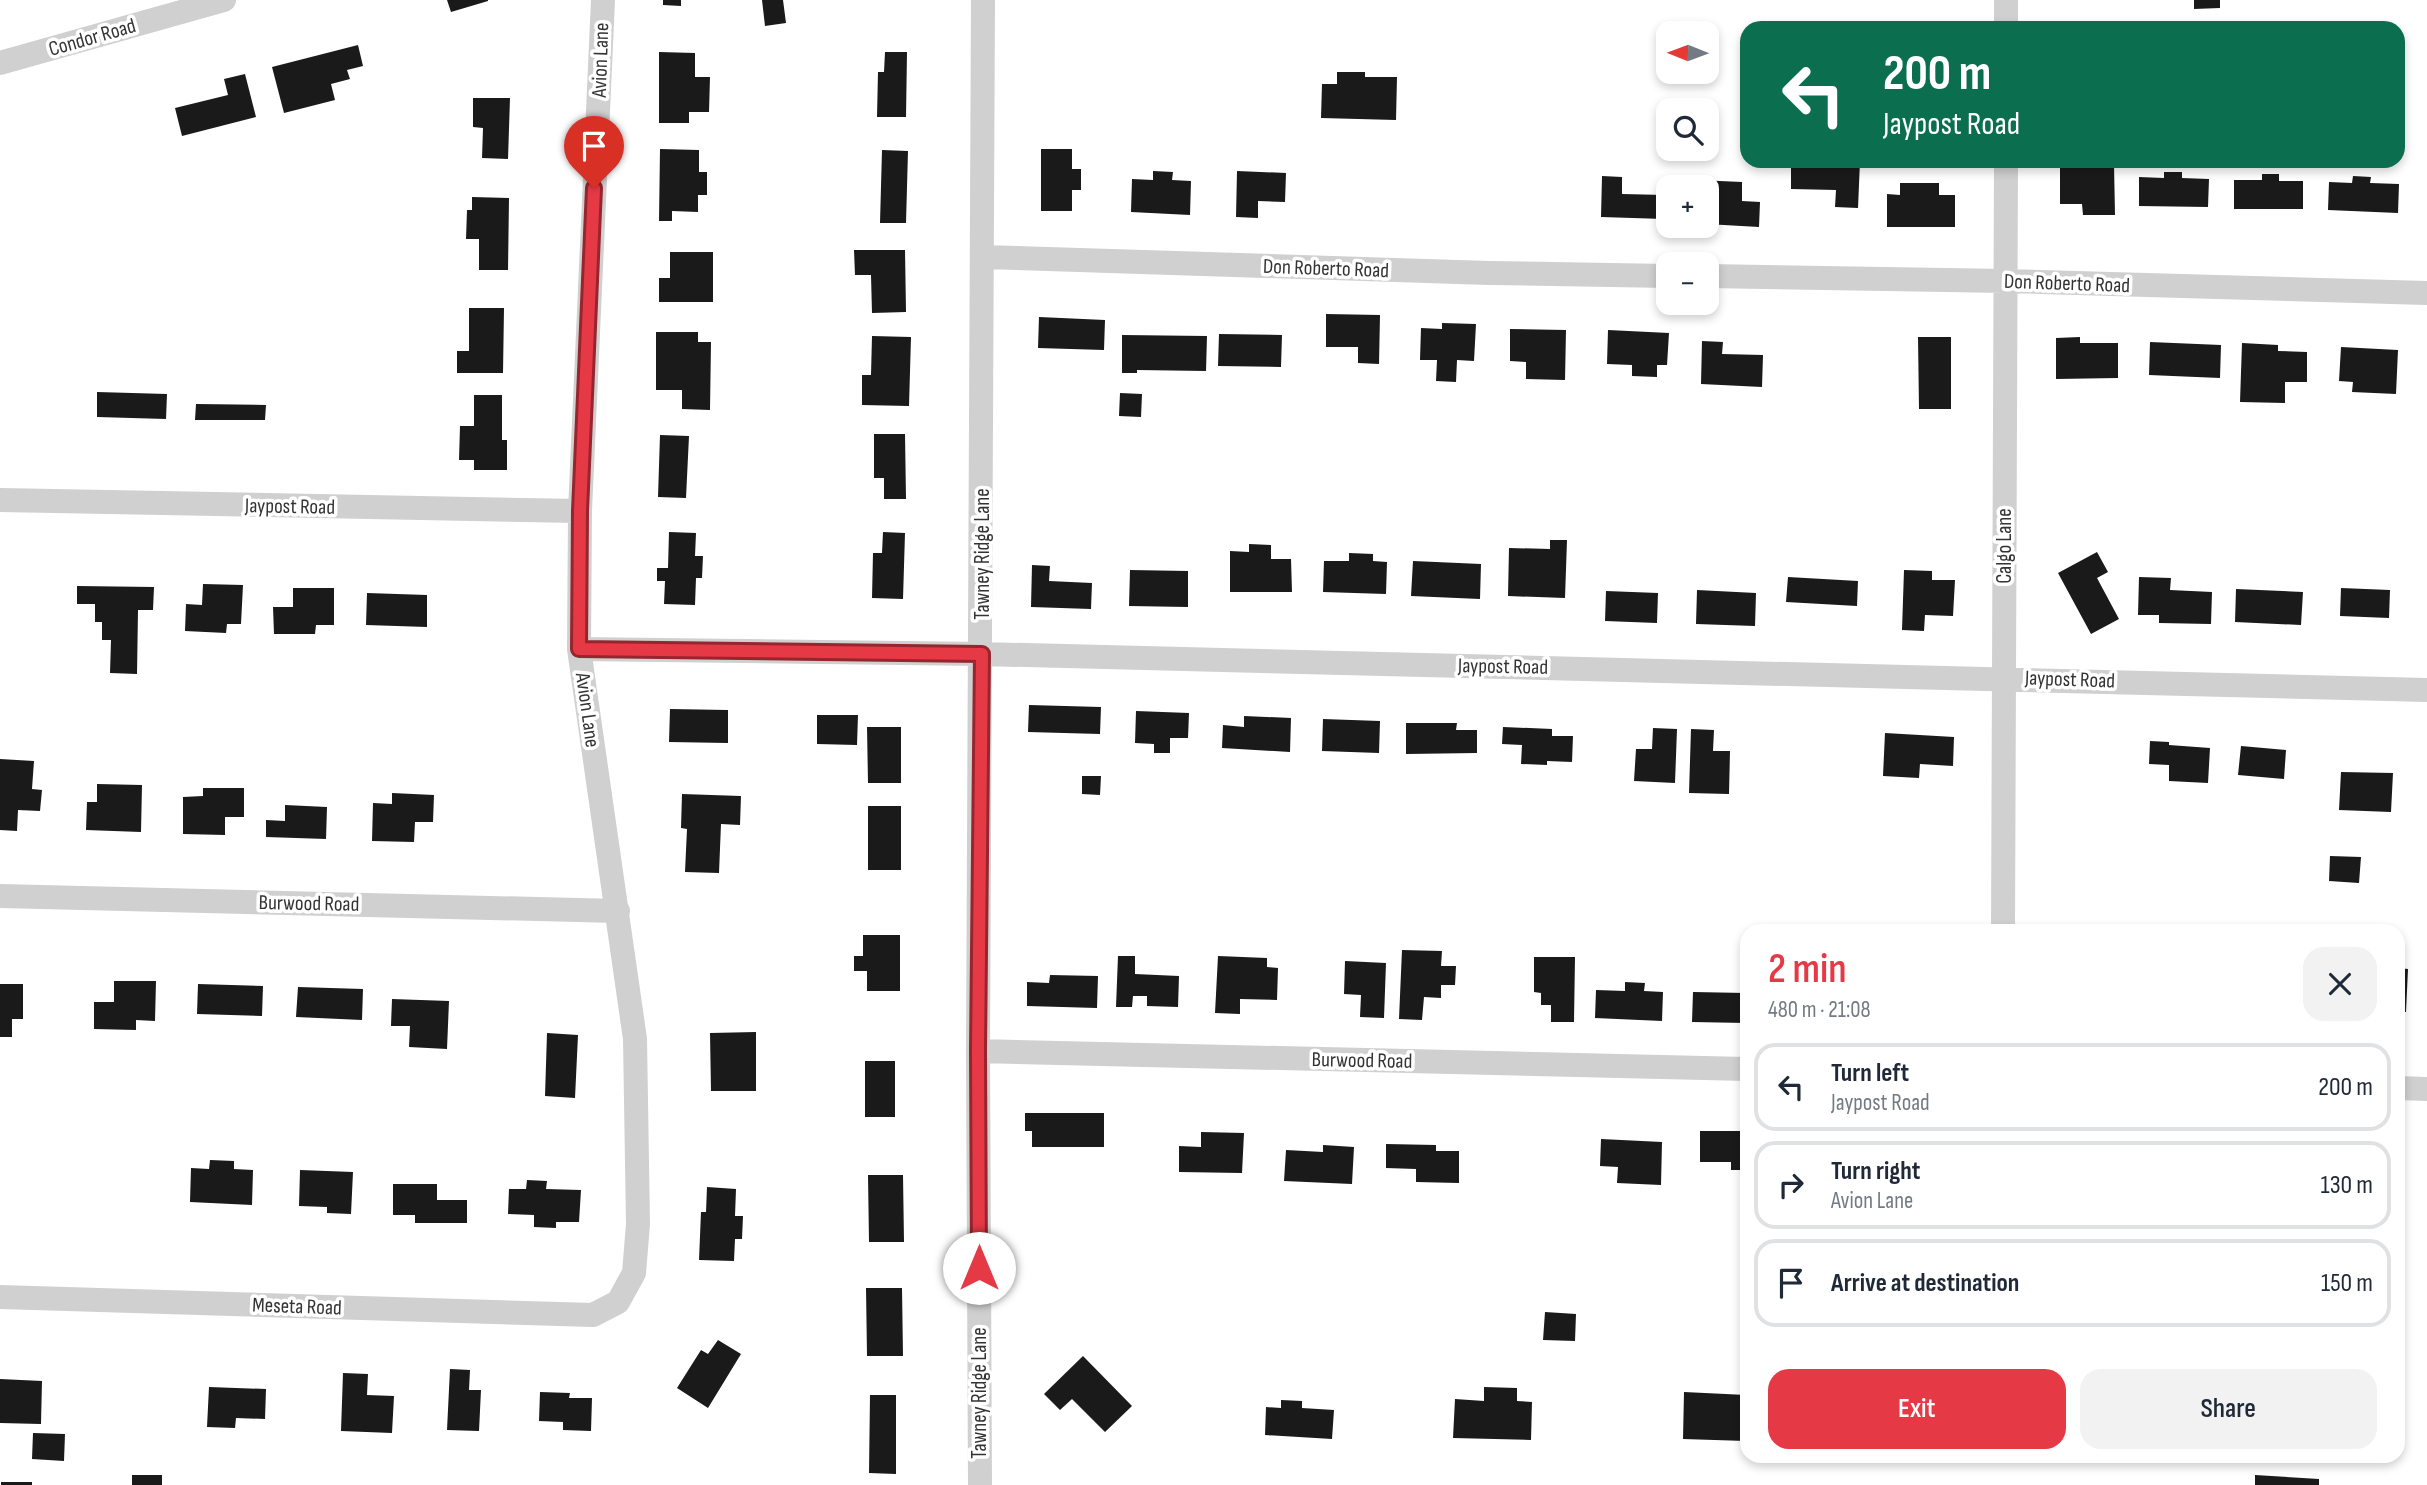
<!DOCTYPE html>
<html lang="en">
<head>
<meta charset="utf-8">
<style>
  :root { --surface:#fff; --page:#f2f2f3; --text:#1f2937; --muted:#747a83; --line:#e0e1e3; --accent:#e63946 }
  body { margin:0; font-family:"Sofia Sans Condensed",sans-serif; background:var(--page); color:var(--text); height:100vh; display:flex; flex-direction:column; font-size:26px; white-space:nowrap }
  * { box-sizing:border-box; margin:0 }
  p { font-size:23px; color:var(--muted) }
  .icon { flex:none; width:38px; height:38px; fill:none; stroke:currentColor; stroke-width:2; stroke-linecap:round; stroke-linejoin:round }
  .map { position:relative; flex:1; overflow:hidden }
  .panel { position:absolute; left:1740px; top:924px; width:665px; height:539px; display:flex; flex-direction:column; background:var(--surface); border-radius:21px; box-shadow:0 4px 10px #0003 }
  .panel>* { flex:none }
  .hud { position:absolute; left:1740px; top:21px; width:665px; height:147px; border-radius:21px; box-shadow:0 4px 10px #0003; background:#0b6e4f; color:#fff; overflow:hidden }
  .needle { width:46px; rotate:271deg }
  .controls { position:absolute; left:1656px; top:21px; display:grid; gap:14px }
  .controls a { display:grid; place-items:center; width:63px; height:63px; border-radius:14px; background:var(--surface); box-shadow:0 4px 10px #0003; font-size:35px }
  .pin { position:absolute; display:grid; place-items:center; width:60px; height:60px; color:#fff; margin:-72px -30px; border-radius:50% 50% 50% 0; rotate:-45deg; box-shadow:0 0 7px #0007 }
  .pin .icon { rotate:45deg }
  .me { position:absolute; width:77px; margin:-38px; rotate:0deg; stroke-linejoin:round; filter:drop-shadow(0 0 5px #0008) }
  .turn { display:flex; align-items:center; gap:24px; height:147px; padding:0 28px; font-size:32px }
  .turn .icon { width:91px; height:91px; stroke-width:2.5 }
  .turn b { display:block; font-size:49px; line-height:60px }
  .round { display:grid; place-items:center; flex:none; width:74px; height:74px; border-radius:21px; background:var(--page) }
  .overview { display:flex; align-items:center; justify-content:space-between; height:119px; padding:0 28px }
  h1 { font-size:42px; font-weight:600; line-height:52px; color:var(--accent) }
  .button { display:flex; gap:14px; margin-top:auto; padding:14px 28px }
  .button a { flex:1; height:80px; border-radius:21px; background:var(--accent); color:#fff; font-size:28px; font-weight:600; line-height:80px; text-align:center }
  .button a+a { background:var(--page); color:var(--text) }
  ul { padding:0; list-style:none }
  li { display:flex; align-items:center; gap:21px; height:88px; margin:0 14px 10px; padding:0 14px; border:4px solid var(--line); border-radius:21px }
  li div { flex:1 }
  li b { display:block; font-size:26px }
  li em { font-style:normal }
  .map>svg:first-child { display:block }
  .building { fill:#1a1a1a }
  .lines { fill:none; stroke-linecap:round; stroke-linejoin:round }
  .minor { stroke:#d0d0d0; stroke-width:24 }
  .route-casing { stroke:#96252e; stroke-width:18 }
  .route { stroke:#e63946; stroke-width:12 }
  .labels { text-anchor:middle; stroke-width:7; stroke-linejoin:round; paint-order:stroke }
  .street-label { font-size:21px; fill:#333; stroke:#fff }
</style>
</head>
<body>
<div class="map">
<svg width="2427" height="1485" viewBox="0 0 2427 1485">
  <rect width="100%" height="100%" fill="#fff"/>
  <!-- building -->
  <path class="building" d="M447,0H488V1L451,12Z
    M663,0H681V6L663,5Z
    M762,0H783L786,23L765,26Z
    M2194,0H2220V8L2194,9Z
    M358,45L363,66L347,70L350,79L331,84L335,100L284,113L272,67Z
    M659,52L695,53V77H710L709,112H689V123H659Z
    M885,52H907L906,117H877L878,72H884Z
    M1337,72H1365V77H1397L1396,120L1321,118L1322,84H1337Z
    M245,74L256,117L182,136L175,108L228,95L224,79Z
    M473,98H510L508,159L482,158L483,128L473,127Z
    M660,149L699,150V172H707V195H698V212L672,211V221H659Z
    M1041,149H1072V169H1081V190H1072V211H1041Z
    M882,150L908,151L906,223H880Z
    M1791,161H1860L1858,208L1835,207L1836,190L1791,189Z
    M2060,161H2074V164H2114L2115,215H2083L2082,204H2060Z
    M1153,171L1173,172L1172,180L1191,181L1190,215L1131,212L1132,179L1153,180Z
    M1237,171L1286,173L1285,202L1258,201V218L1236,217Z
    M2164,172H2182V178L2209,179L2208,207L2139,206V177L2164,178Z
    M2262,174H2279V181H2303V209H2234V180H2262Z
    M1602,176L1622,177V194L1665,195L1664,219L1601,217Z
    M2353,176L2371,177L2370,183L2399,184L2398,213L2328,210L2329,182L2352,183Z
    M1697,180L1742,182V201L1760,202L1759,227L1706,224V187H1697Z
    M1900,183H1939V195H1955V227H1887V194L1900,195Z
    M472,197L509,198L508,270H479V239H466L467,210H472Z
    M854,250H905L906,312L872,313L871,275H855Z
    M670,252H713V302H659V278H670Z
    M469,308H504L503,373H457V351H469Z
    M1326,314L1380,315L1379,364L1358,363V347H1326Z
    M1039,317L1105,320L1104,350L1038,348Z
    M1442,323L1476,324L1474,361L1457,360L1456,382L1436,381L1437,360H1420L1421,328L1442,329Z
    M1510,329L1566,330L1565,380L1526,379V362L1510,361Z
    M1608,330L1669,333L1667,365H1657V377L1632,376V365L1607,364Z
    M656,332H698V342H711L710,410L682,409V390H656Z
    M1219,334L1282,335L1281,367L1218,366Z
    M1122,335L1207,336L1206,371L1137,370V373H1122Z
    M872,336L911,337L909,406L862,405V375H871Z
    M1918,337H1951V409H1919Z
    M2080,337V343H2118V378L2056,379V338Z
    M1702,341L1723,342L1722,354L1763,355L1762,387L1701,384Z
    M2150,342L2221,345L2220,378L2149,375Z
    M2242,343L2278,345V351L2307,352V382H2285V403L2240,402Z
    M2341,347L2398,350L2396,394L2352,392L2353,382L2339,381Z
    M97,392L167,394L166,419L97,417Z
    M1120,393L1142,394L1141,417L1119,416Z
    M474,395H502V440H507V470H474V460H459L460,426H474Z
    M196,404L266,405L265,420H195Z
    M874,434H905L906,499H884V478H874Z
    M660,435L689,436L686,498L658,497Z
    M669,532L696,533L695,556H703L702,578H696L695,605L664,604L665,581H657V568H668Z
    M883,532L905,533L903,599L872,598L873,553H882Z
    M1550,540H1567L1565,598L1508,596L1509,548L1550,549Z
    M1249,544L1271,545V559H1291L1292,592H1230V551L1249,552Z
    M2097,552L2108,572L2097,578L2119,619L2091,634L2058,573Z
    M1349,553L1373,554V561L1387,562L1386,594L1323,592L1324,561H1349Z
    M1413,561L1481,564L1480,599L1411,596Z
    M1032,565L1050,566L1049,581L1092,583L1091,609L1031,607Z
    M1130,570L1188,571V607L1129,606Z
    M1904,570L1932,571V580H1955L1953,616L1925,615L1924,631L1902,630Z
    M1788,577L1858,581L1857,606L1786,602Z
    M2139,577L2171,578L2170,590L2212,592L2211,624L2159,623V615H2138Z
    M203,584L243,585L241,624H227L226,633L185,631L186,604L202,605Z
    M77,586L154,587L153,610H138L137,674L110,673L111,640H102V622H95V604H77Z
    M293,588H334V625H316L315,634H274L273,607H293Z
    M2341,588L2390,590L2389,618L2340,616Z
    M2236,589L2303,592L2301,625L2235,622Z
    M1697,590L1756,593L1755,626L1696,624Z
    M1606,591L1658,593L1657,623L1605,621Z
    M367,593L427,595V627L366,625Z
    M1029,705L1101,707L1100,734L1028,732Z
    M670,709L728,710V743L669,742Z
    M1136,711L1189,713L1188,738H1170V753H1154V744L1135,743Z
    M817,715H858L857,745L817,744Z
    M1244,716L1291,718L1290,752L1222,748L1223,725L1244,727Z
    M1323,719L1380,721L1379,753L1322,751Z
    M1406,723H1457L1456,730H1477V753L1406,754Z
    M867,727H901V783H868Z
    M1503,727L1552,729V736H1573L1572,762L1547,761V765L1521,764L1522,745L1502,744Z
    M1653,728L1677,729L1675,783L1634,781L1636,749H1652Z
    M1691,729L1714,730L1713,751H1730L1729,794L1689,793Z
    M1885,733L1954,737L1953,766L1920,764L1919,778L1883,776Z
    M2150,741L2169,742V745L2210,748L2208,783L2169,781V765L2149,764Z
    M2241,746L2286,750L2284,779L2238,775Z
    M0,759L34,761L32,789L42,790L40,811L18,810L17,831L0,830Z
    M2341,772L2393,773L2391,812L2339,810Z
    M1082,776H1101L1100,795L1082,794Z
    M97,784L142,785L141,832L86,830L87,802H97Z
    M203,788H244V817H225V835L183,834V797L203,796Z
    M392,793L434,795L433,822H415L414,842L372,841L373,803L392,804Z
    M682,794L741,796L740,825L721,824L719,873L685,872L687,829L681,828Z
    M285,805L327,807L326,839L266,837V820L285,821Z
    M868,806H901V870H868Z
    M2330,856L2361,857L2359,883L2329,881Z
    M863,935H900V991H867V971H854V956H863Z
    M1402,950L1442,951L1441,966H1456L1455,985H1441V998L1424,997L1422,1020L1399,1019Z
    M1118,956H1135V974L1179,976L1178,1007L1147,1006V996H1133L1132,1007H1116Z
    M1218,956L1267,958V967L1278,968L1277,1000L1240,999V1014L1215,1013Z
    M1534,957H1575L1574,1022H1551V1005H1541V993L1534,992Z
    M1345,961L1386,963L1384,1018L1360,1017L1361,995L1344,994Z
    M2398,968L2408,969L2406,1012H2398Z
    M1050,975L1098,976L1097,1008L1027,1006V982L1049,983Z
    M114,981H156L155,1021L136,1020V1030L94,1029V1002H114Z
    M1625,982L1645,983L1644,991L1663,992L1662,1021L1595,1018L1596,990L1625,991Z
    M0,984H23V1019H12V1037H0Z
    M198,984L263,986L262,1016L197,1014Z
    M298,987L363,989L362,1020L296,1017Z
    M1693,992L1746,993V1023L1692,1022Z
    M392,999L449,1001L447,1049L409,1047L410,1026H391Z
    M756,1032V1091H711L710,1033Z
    M547,1033L578,1035L575,1098L545,1096Z
    M865,1061H895V1117H865Z
    M1025,1113H1104V1147H1032V1131H1025Z
    M1700,1131H1746V1170H1731V1162H1700Z
    M1201,1132L1244,1133L1242,1173L1179,1172V1146L1201,1147Z
    M1601,1139L1662,1142L1661,1185L1617,1183L1618,1167L1600,1166Z
    M1386,1144L1436,1145V1151H1459V1183L1416,1182V1169L1386,1168Z
    M1323,1145L1354,1147L1352,1184L1284,1181L1286,1150L1323,1152Z
    M210,1160L234,1161V1169L253,1170L252,1205L190,1202L191,1168L209,1169Z
    M300,1170L353,1172L351,1214L327,1213V1207L299,1206Z
    M868,1175H903L904,1242H869Z
    M527,1180L547,1181L546,1189L581,1190L579,1222H556V1228L534,1227V1215L508,1214L509,1189H526Z
    M393,1184H437V1200H467V1223H415V1215H393Z
    M707,1187L736,1189L735,1216H743L742,1239H735L734,1261L699,1260L701,1212H706Z
    M866,1288H902L903,1356H867Z
    M1545,1312L1576,1314L1575,1341L1543,1340Z
    M718,1340L741,1354L708,1408L677,1388L701,1350L708,1354Z
    M1083,1356L1132,1406L1105,1432L1072,1399L1060,1410L1044,1394Z
    M450,1369L470,1370L469,1390H481L479,1431L447,1430Z
    M343,1373L368,1374L367,1395L394,1396L392,1433L341,1431Z
    M0,1379L42,1381L41,1424L0,1423Z
    M209,1387L266,1389L265,1419L236,1418L235,1428L207,1427Z
    M1484,1387L1517,1388V1401L1532,1402L1531,1440L1453,1438L1455,1399L1484,1401Z
    M540,1392L570,1393L569,1398H592L591,1431L563,1430V1422L539,1421Z
    M1684,1392L1746,1395V1441L1683,1439Z
    M870,1395H896V1474L869,1473Z
    M1281,1400L1302,1401V1408L1334,1410L1332,1439L1265,1435L1266,1407L1281,1408Z
    M33,1433L65,1434L64,1461L32,1459Z
    M132,1475H162V1485H132Z
    M2255,1475L2319,1479V1485H2255Z
    M1,1482H32V1485H1Z"/>
  <g class="lines">
    <!-- minor -->
    <path class="minor" d="M2006,28V0
      M0,63L224,0
      M984,257L1489,273L1668,276
      M1706,276L2006,281L2427,293
      M0,500L580,511
      M579,649L982,654L2427,690
      M0,896L618,911
      M2003,931L2006,161
      M978,1051L1746,1069
      M2398,1088L2427,1089
      M0,1297L593,1315L618,1302L634,1273L638,1224L635,1039L579,649L580,511L603,0
      M980,1485L978,1051L983,0"/>
  </g>
  <g class="lines">
    <defs>
      <path id="route" d="M594,188L580,511L579,649L982,654L978,1051L979,1268"/>
    </defs>
    <!-- route casing -->
    <use href="#route" class="route-casing"/>
    <!-- route -->
    <use href="#route" class="route"/>
  </g>
  <g class="labels">
    <!-- street labels -->
    <g class="street-label">
      <text transform="translate(92 37) rotate(-16)" y="7">Condor Road</text>
      <text transform="translate(600 60) rotate(-88)" y="7">Avion Lane</text>
      <text transform="translate(1326 268) rotate(2)" y="7">Don Roberto Road</text>
      <text transform="translate(2067 283) rotate(2)" y="7">Don Roberto Road</text>
      <text transform="translate(290 506) rotate(1)" y="7">Jaypost Road</text>
      <text transform="translate(2004 546) rotate(-90)" y="7">Calgo Lane</text>
      <text transform="translate(982 554) rotate(-90)" y="7">Tawney Ridge Lane</text>
      <text transform="translate(1503 666) rotate(1)" y="7">Jaypost Road</text>
      <text transform="translate(2070 679) rotate(2)" y="7">Jaypost Road</text>
      <text transform="translate(588 710) rotate(82)" y="7">Avion Lane</text>
      <text transform="translate(309 903) rotate(1)" y="7">Burwood Road</text>
      <text transform="translate(1362 1060) rotate(1)" y="7">Burwood Road</text>
      <text transform="translate(297 1306) rotate(2)" y="7">Meseta Road</text>
      <text transform="translate(979 1393) rotate(-90)" y="7">Tawney Ridge Lane</text>
    </g>
  </g>
</svg>
<div class="controls">
<a><svg class="needle" viewBox="-14 -14 28 28"><path d="M0-13l5 13h-10z" fill="#e53935"/><path d="M0 13l5-13h-10z" fill="#747a83"/></svg></a>
<a><svg class="icon" aria-label="search" viewBox="0 0 24 24"><circle cx="10" cy="10" r="6"/><path d="M15 15l6 6"/></svg></a>
<a>+</a>
<a>−</a>
</div>
<div class="pin" style="left:594px;top:188px;background:#d93025"><svg class="icon" aria-label="arrive" viewBox="0 0 24 24"><path d="M6 21V4h12l-3 4 3 4H6"/></svg></div>
<svg class="me" style="left:979px;top:1268px" viewBox="-20 -20 40 40"><circle r="19" fill="#fff"/><path d="M0-13L10 11 0 6-10 11z" fill="#e63946"/></svg>
<div class="hud">
<div class="turn"><svg class="icon" aria-label="left" viewBox="0 0 24 24"><path d="M17 20v-9H6M10 6l-5 5 5 5"/></svg><div><b>200 m</b>Jaypost Road</div></div>
</div>
<section class="panel">
<div class="overview"><div><h1>2 min</h1><p>480 m · 21:08</p></div><a class="round"><svg class="icon" aria-label="close" viewBox="0 0 24 24"><path d="M6 6l12 12M18 6L6 18"/></svg></a></div>
<ul>
<li><svg class="icon" aria-label="left" viewBox="0 0 24 24"><path d="M17 20v-9H6M10 6l-5 5 5 5"/></svg><div><b>Turn left</b><p>Jaypost Road</p></div><em>200 m</em></li>
<li><svg class="icon" aria-label="right" viewBox="0 0 24 24"><path d="M7 20v-9h11M14 6l5 5-5 5"/></svg><div><b>Turn right</b><p>Avion Lane</p></div><em>130 m</em></li>
<li><svg class="icon" aria-label="arrive" viewBox="0 0 24 24"><path d="M6 21V4h12l-3 4 3 4H6"/></svg><div><b>Arrive at destination</b></div><em>150 m</em></li>
</ul>
<div class="button"><a>Exit</a><a>Share</a></div>
</section>
</div>
</body>
</html>
